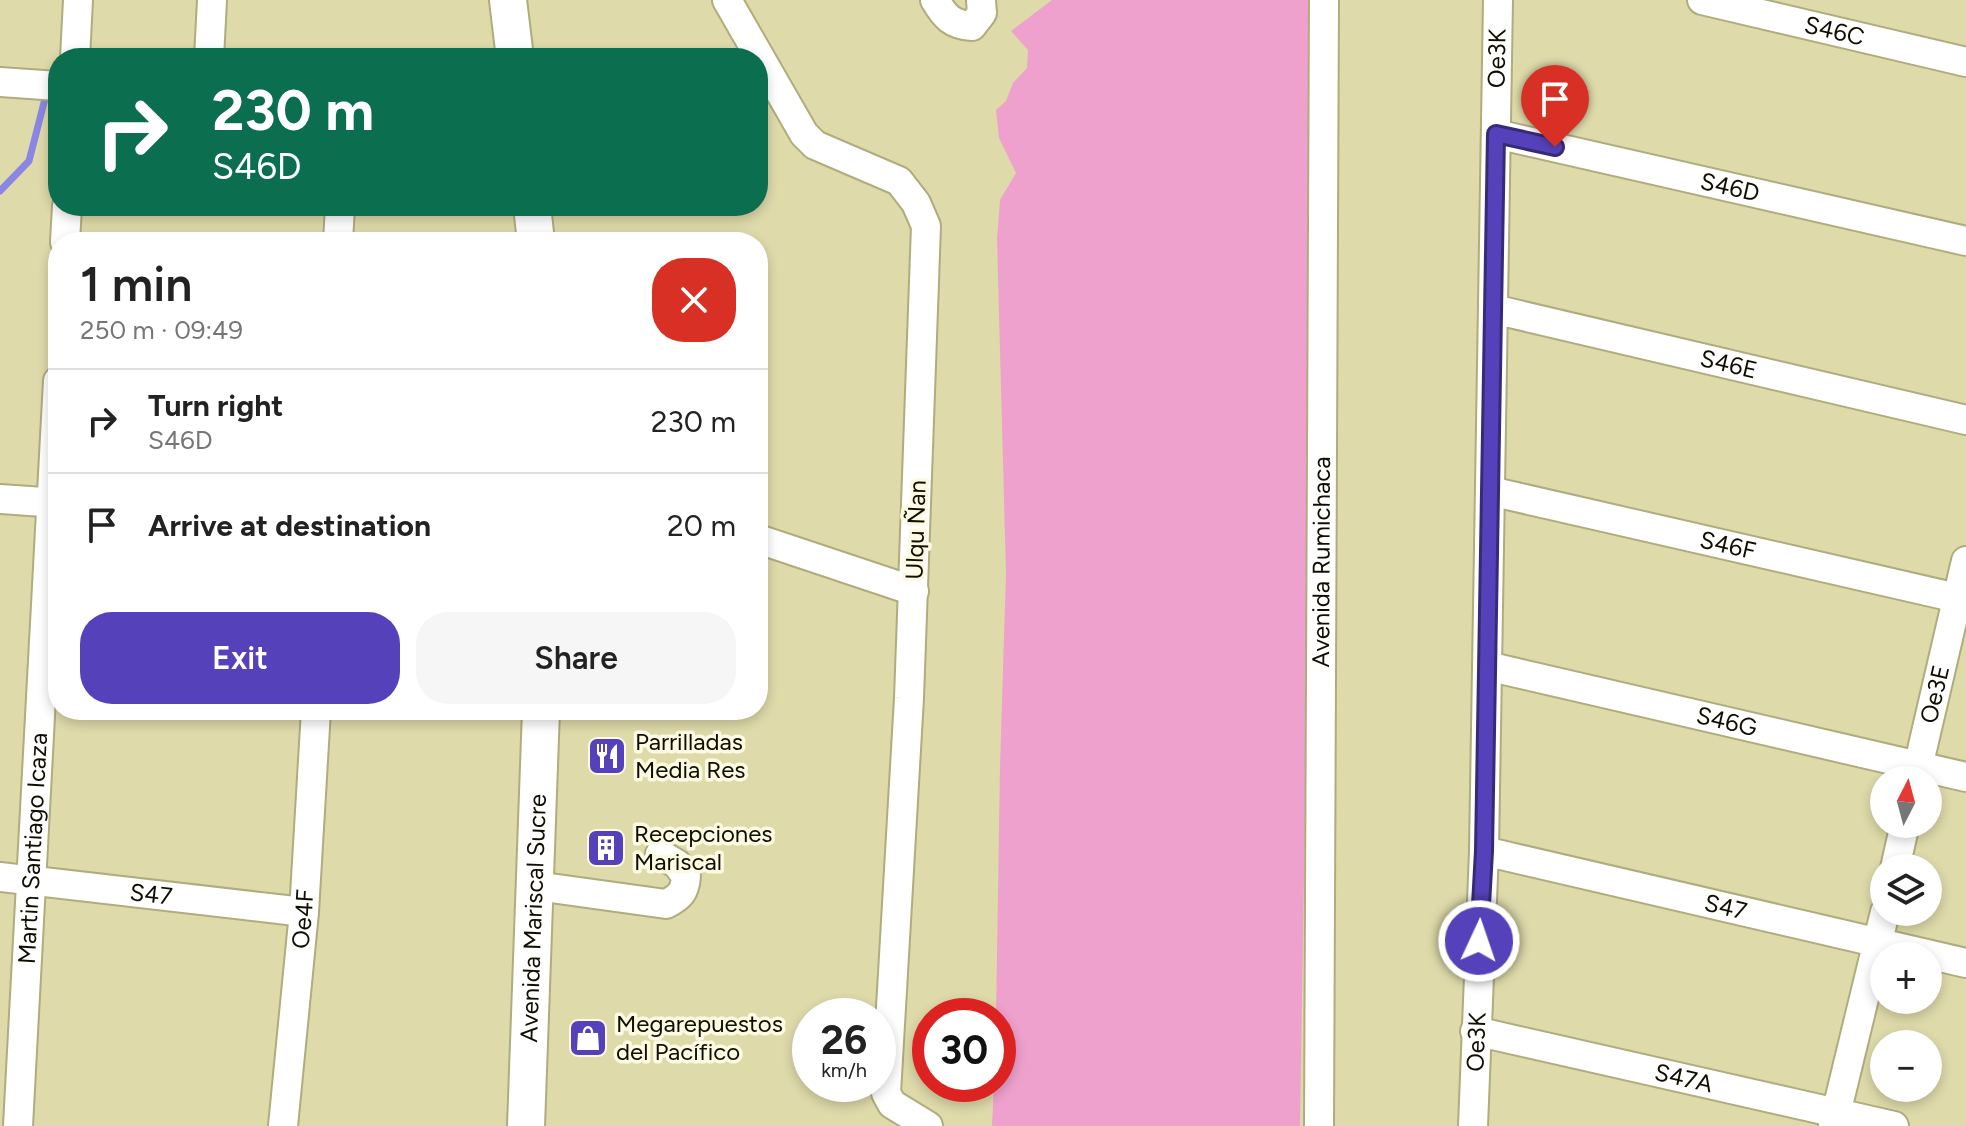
<!DOCTYPE html>
<html lang="en">
<head>
<meta charset="utf-8">
<style>
  :root { --surface:#fff; --page:#f6f6f6; --text:#222; --muted:#767676; --line:#e0e0e0; --accent:#5542ba }
  body { margin:0; font-family:Figtree,sans-serif; background:var(--page); color:var(--text); height:100vh; display:flex; flex-direction:column; font-size:30px; white-space:nowrap }
  * { box-sizing:border-box; margin:0 }
  p { font-size:26px; color:var(--muted) }
  .icon { flex:none; width:44px; height:44px; fill:none; stroke:currentColor; stroke-width:2; stroke-linecap:round; stroke-linejoin:round }
  .map { position:relative; flex:1; overflow:hidden }
  .panel { position:absolute; left:48px; top:232px; width:720px; height:488px; display:flex; flex-direction:column; background:var(--surface); border-radius:32px; box-shadow:0 4px 12px #0003 }
  .panel>* { flex:none }
  .hud { position:absolute; left:48px; top:48px; width:720px; height:168px; border-radius:32px; box-shadow:0 4px 12px #0003; background:#0b6e4f; color:#fff; overflow:hidden }
  .needle { width:52px; rotate:6deg }
  .controls { position:absolute; left:1870px; top:766px; display:grid; gap:16px }
  .controls a { display:grid; place-items:center; width:72px; height:72px; border-radius:50%; background:var(--surface); box-shadow:0 4px 12px #0003; font-size:40px }
  .speed { position:absolute; left:792px; top:998px; display:flex; gap:16px; font-size:40px; font-weight:700; text-align:center }
  .speed>* { display:grid; place-content:center; width:104px; height:104px; border-radius:50%; background:var(--surface); box-shadow:0 4px 12px #0003; line-height:1 }
  .speed small { font-size:20px; font-weight:400 }
  .speed .limit { border:12px solid #d22; background:#fff; color:#111 }
  .pin { position:absolute; display:grid; place-items:center; width:68px; height:68px; color:#fff; margin:-82px -34px; border-radius:50% 50% 50% 0; rotate:-45deg; box-shadow:0 0 8px #0007 }
  .pin .icon { rotate:45deg }
  .me { position:absolute; width:88px; margin:-44px; rotate:3deg; stroke-linejoin:round; filter:drop-shadow(0 0 6px #0008) }
  .turn { display:flex; align-items:center; gap:28px; height:168px; padding:0 32px; font-size:36px }
  .turn .icon { width:104px; height:104px; stroke-width:2.5 }
  .turn b { display:block; font-size:56px; line-height:68px }
  .round { display:grid; place-items:center; flex:none; width:84px; height:84px; border-radius:32px; background:var(--page) }
  .overview { display:flex; align-items:center; justify-content:space-between; height:136px; padding:0 32px }
  h1 { font-size:48px; font-weight:600; line-height:60px }
  .button { display:flex; gap:16px; margin-top:auto; padding:16px 32px }
  .button a { flex:1; height:92px; border-radius:32px; background:var(--accent); color:#fff; font-size:32px; font-weight:600; line-height:92px; text-align:center }
  .button a+a { background:var(--page); color:var(--text) }
  ul { padding:0; list-style:none }
  li { display:flex; align-items:center; gap:24px; height:104px; padding:0 32px; border-top:2px solid var(--line) }
  li div { flex:1 }
  li b { display:block; font-size:30px }
  li em { font-style:normal }
  .map>svg:first-child { display:block }
  .green { fill:#eea1cd }
  .lines { fill:none; stroke-linecap:round; stroke-linejoin:round }
  .stream { stroke:#8b86e4; stroke-width:7 }
  .minor-casing { stroke:#afac7d; stroke-width:32 }
  .major-casing { stroke:#afac7d; stroke-width:40 }
  .minor { stroke:#fff; stroke-width:28 }
  .major { stroke:#fff; stroke-width:36 }
  .route-casing { stroke:#372b79; stroke-width:20 }
  .route { stroke:#5542ba; stroke-width:14 }
  .labels { text-anchor:middle; stroke-width:7; stroke-linejoin:round; paint-order:stroke }
  .street-label { font-size:24px; fill:#100e01; stroke:#fcfae2 }
  .poi-label { font-size:24px; fill:#100e01; stroke:#fcfae2; text-anchor:start }
</style>
</head>
<body>
<div class="map">
<svg width="1966" height="1126" viewBox="0 0 1966 1126">
  <rect width="100%" height="100%" fill="#dedaaa"/>
  <!-- green -->
  <path class="green" d="M1052,0H1313L1309,565L1300,1126H992L994,1084H998L996,1016L1000,767L1006,574L997,239L1000,200L1016,173L999,138L996,110L1006,101L1013,83L1027,68L1028,50L1011,31Z"/>
  <g class="lines">
    <!-- stream -->
    <path class="stream" d="M0,191L29,161L47,91"/>
    <defs>
      <g id="minor">
        <path d="M727,0L804,134L815,145L899,181L916,203L926,226L909,698L886,1093L892,1104L928,1126"/>
        <path d="M935,0C945,17 952,25 972,26L982,13L981,0"/>
        <path id="s1" d="M1702,0L1966,62"/>
        <path d="M75,58L78,0"/>
        <path d="M209,58L212,0"/>
        <path d="M0,82L58,86"/>
        <path id="s2" d="M1496,134L1966,241"/>
        <path d="M65,242L67,206"/>
        <path d="M338,242L340,206"/>
        <path id="s3" d="M1493,309L1966,420"/>
        <path id="s4" d="M1490,491L1966,600"/>
        <path d="M0,499L58,503"/>
        <path d="M758,539L914,591"/>
        <path id="s5" d="M1487,666L1966,777"/>
        <path id="s6" d="M1915,780L1966,561"/>
        <path id="s7" d="M1484,851L1966,963"/>
        <path d="M1895,868L1905,824"/>
        <path id="s8" d="M0,877L304,912"/>
        <path d="M536,886L666,904C680,897 685,892 686,876L677,864L660,854"/>
        <path id="s9" d="M1475,1031L1894,1126"/>
        <path id="s10" d="M18,1126L58,381"/>
        <path id="s11" d="M283,1126L304,912L316,710"/>
        <path id="s12" d="M1319,1126L1324,0"/>
        <path id="s13" d="M1473,1126L1484,851L1498,0"/>
        <path d="M1833,1126L1885,912"/>
      </g>
      <g id="major">
        <path d="M508,0L515,58"/>
        <path d="M532,206L536,242"/>
        <path id="s14" d="M526,1126L541,710"/>
      </g>
    </defs>
    <!-- minor casing -->
    <use href="#minor" class="minor-casing"/>
    <!-- major casing -->
    <use href="#major" class="major-casing"/>
    <!-- minor -->
    <use href="#minor" class="minor"/>
    <!-- major -->
    <use href="#major" class="major"/>
  </g>
  <g class="lines">
    <defs>
      <path id="route" d="M1479,941L1484,851L1496,134L1555,147"/>
    </defs>
    <!-- route casing -->
    <use href="#route" class="route-casing"/>
    <!-- route -->
    <use href="#route" class="route"/>
  </g>
  <!-- icons -->
  <defs>
    <symbol id="restaurant-square" viewBox="-11 -11 22 22"><rect x="-9" y="-9" width="18" height="18" rx="4" fill="#5542ba" stroke="#fcfae2"/><path d="M-5-6h1v4h1v-4h1v4h1v-4h1v5L-1.5 .5V6h-2V.5L-5-1ZM5-6V6H3V1.5H1.5Q1.5-4 5-6Z" fill="#fff"/></symbol>
    <symbol id="building-square" viewBox="-11 -11 22 22"><rect x="-9" y="-9" width="18" height="18" rx="4" fill="#5542ba" stroke="#fcfae2"/><path d="M-4-6H4V6H1V3H-1V6H-4ZM-2.5-4.3h1.7v1.8h-1.7ZM.8-4.3h1.7v1.8H.8ZM-2.5-1h1.7V.8h-1.7ZM.8-1h1.7V.8H.8Z" fill="#fff"/></symbol>
    <symbol id="shop-square" viewBox="-11 -11 22 22"><rect x="-9" y="-9" width="18" height="18" rx="4" fill="#5542ba" stroke="#fcfae2"/><path d="M-5-2.5h2.3a2.7 3.5 0 0 1 5.4 0H5L5.5 6h-11ZM-1.5-2.5h3a1.5 2.3 0 0 0-3 0Z" fill="#fff"/></symbol>
  </defs>
  <g fill-rule="evenodd">
    <use href="#restaurant-square" x="585" y="734" width="44" height="44"/>
    <use href="#building-square" x="584" y="826" width="44" height="44"/>
    <use href="#shop-square" x="566" y="1016" width="44" height="44"/>
  </g>
  <g class="labels">
    <!-- street labels -->
    <g class="street-label">
      <text dy="8" stroke="none"><textPath href="#s1" startOffset="136">S46C</textPath></text>
      <text dy="8" stroke="none"><textPath href="#s13" startOffset="1068">Oe3K</textPath></text>
      <text dy="8" stroke="none"><textPath href="#s2" startOffset="240">S46D</textPath></text>
      <text dy="8" stroke="none"><textPath href="#s3" startOffset="242">S46E</textPath></text>
      <text transform="translate(916 530) rotate(-88)" y="8">Ulqu Ñan</text>
      <text dy="8" stroke="none"><textPath href="#s4" startOffset="244">S46F</textPath></text>
      <text dy="8" stroke="none"><textPath href="#s12" startOffset="564">Avenida Rumichaca</textPath></text>
      <text dy="8" stroke="none"><textPath href="#s6" startOffset="88">Oe3E</textPath></text>
      <text dy="8" stroke="none"><textPath href="#s5" startOffset="246">S46G</textPath></text>
      <text dy="8" stroke="none"><textPath href="#s10" startOffset="278">Martin Santiago Icaza</textPath></text>
      <text dy="8" stroke="none"><textPath href="#s8" startOffset="152">S47</textPath></text>
      <text dy="8" stroke="none"><textPath href="#s7" startOffset="248">S47</textPath></text>
      <text dy="8" stroke="none"><textPath href="#s11" startOffset="208">Oe4F</textPath></text>
      <text dy="8" stroke="none"><textPath href="#s14" startOffset="208">Avenida Mariscal Sucre</textPath></text>
      <text dy="8" stroke="none"><textPath href="#s13" startOffset="84">Oe3K</textPath></text>
      <text dy="8" stroke="none"><textPath href="#s9" startOffset="214">S47A</textPath></text>
    </g>
    <!-- poi labels -->
    <g class="poi-label">
      <text x="635" y="750">Parrilladas<tspan x="635" dy="28">Media Res</tspan></text>
      <text x="634" y="842">Recepciones<tspan x="634" dy="28">Mariscal</tspan></text>
      <text x="616" y="1032">Megarepuestos<tspan x="616" dy="28">del Pacífico</tspan></text>
    </g>
  </g>
</svg>
<div class="controls">
<a><svg class="needle" viewBox="-14 -14 28 28"><path d="M0-13l5 13h-10z" fill="#e53935"/><path d="M0 13l5-13h-10z" fill="#767676"/></svg></a>
<a><svg class="icon" aria-label="layers" viewBox="0 0 24 24"><path d="M12 4l9 5-9 5-9-5zM3 14l9 5 9-5"/></svg></a>
<a>+</a>
<a>−</a>
</div>
<div class="speed"><div>26<small>km/h</small></div><div class="limit">30</div></div>
<div class="pin" style="left:1555px;top:147px;background:#d93025"><svg class="icon" aria-label="arrive" viewBox="0 0 24 24"><path d="M6 21V4h12l-3 4 3 4H6"/></svg></div>
<svg class="me" style="left:1479px;top:941px" viewBox="-20 -20 40 40"><circle r="17" fill="#5542ba" stroke="#fff" stroke-width="3"/><path d="M0-11L8 9 0 5-8 9z" fill="#fff"/></svg>
<div class="hud">
<div class="turn"><svg class="icon" aria-label="right" viewBox="0 0 24 24"><path d="M7 20v-9h11M14 6l5 5-5 5"/></svg><div><b>230 m</b>S46D</div></div>
</div>
<section class="panel">
<div class="overview"><div><h1>1 min</h1><p>250 m · 09:49</p></div><a class="round" style="background:#d93025;color:#fff"><svg class="icon" aria-label="close" viewBox="0 0 24 24"><path d="M6 6l12 12M18 6L6 18"/></svg></a></div>
<ul>
<li><svg class="icon" aria-label="right" viewBox="0 0 24 24"><path d="M7 20v-9h11M14 6l5 5-5 5"/></svg><div><b>Turn right</b><p>S46D</p></div><em>230 m</em></li>
<li><svg class="icon" aria-label="arrive" viewBox="0 0 24 24"><path d="M6 21V4h12l-3 4 3 4H6"/></svg><div><b>Arrive at destination</b></div><em>20 m</em></li>
</ul>
<div class="button"><a>Exit</a><a>Share</a></div>
</section>
</div>
</body>
</html>
